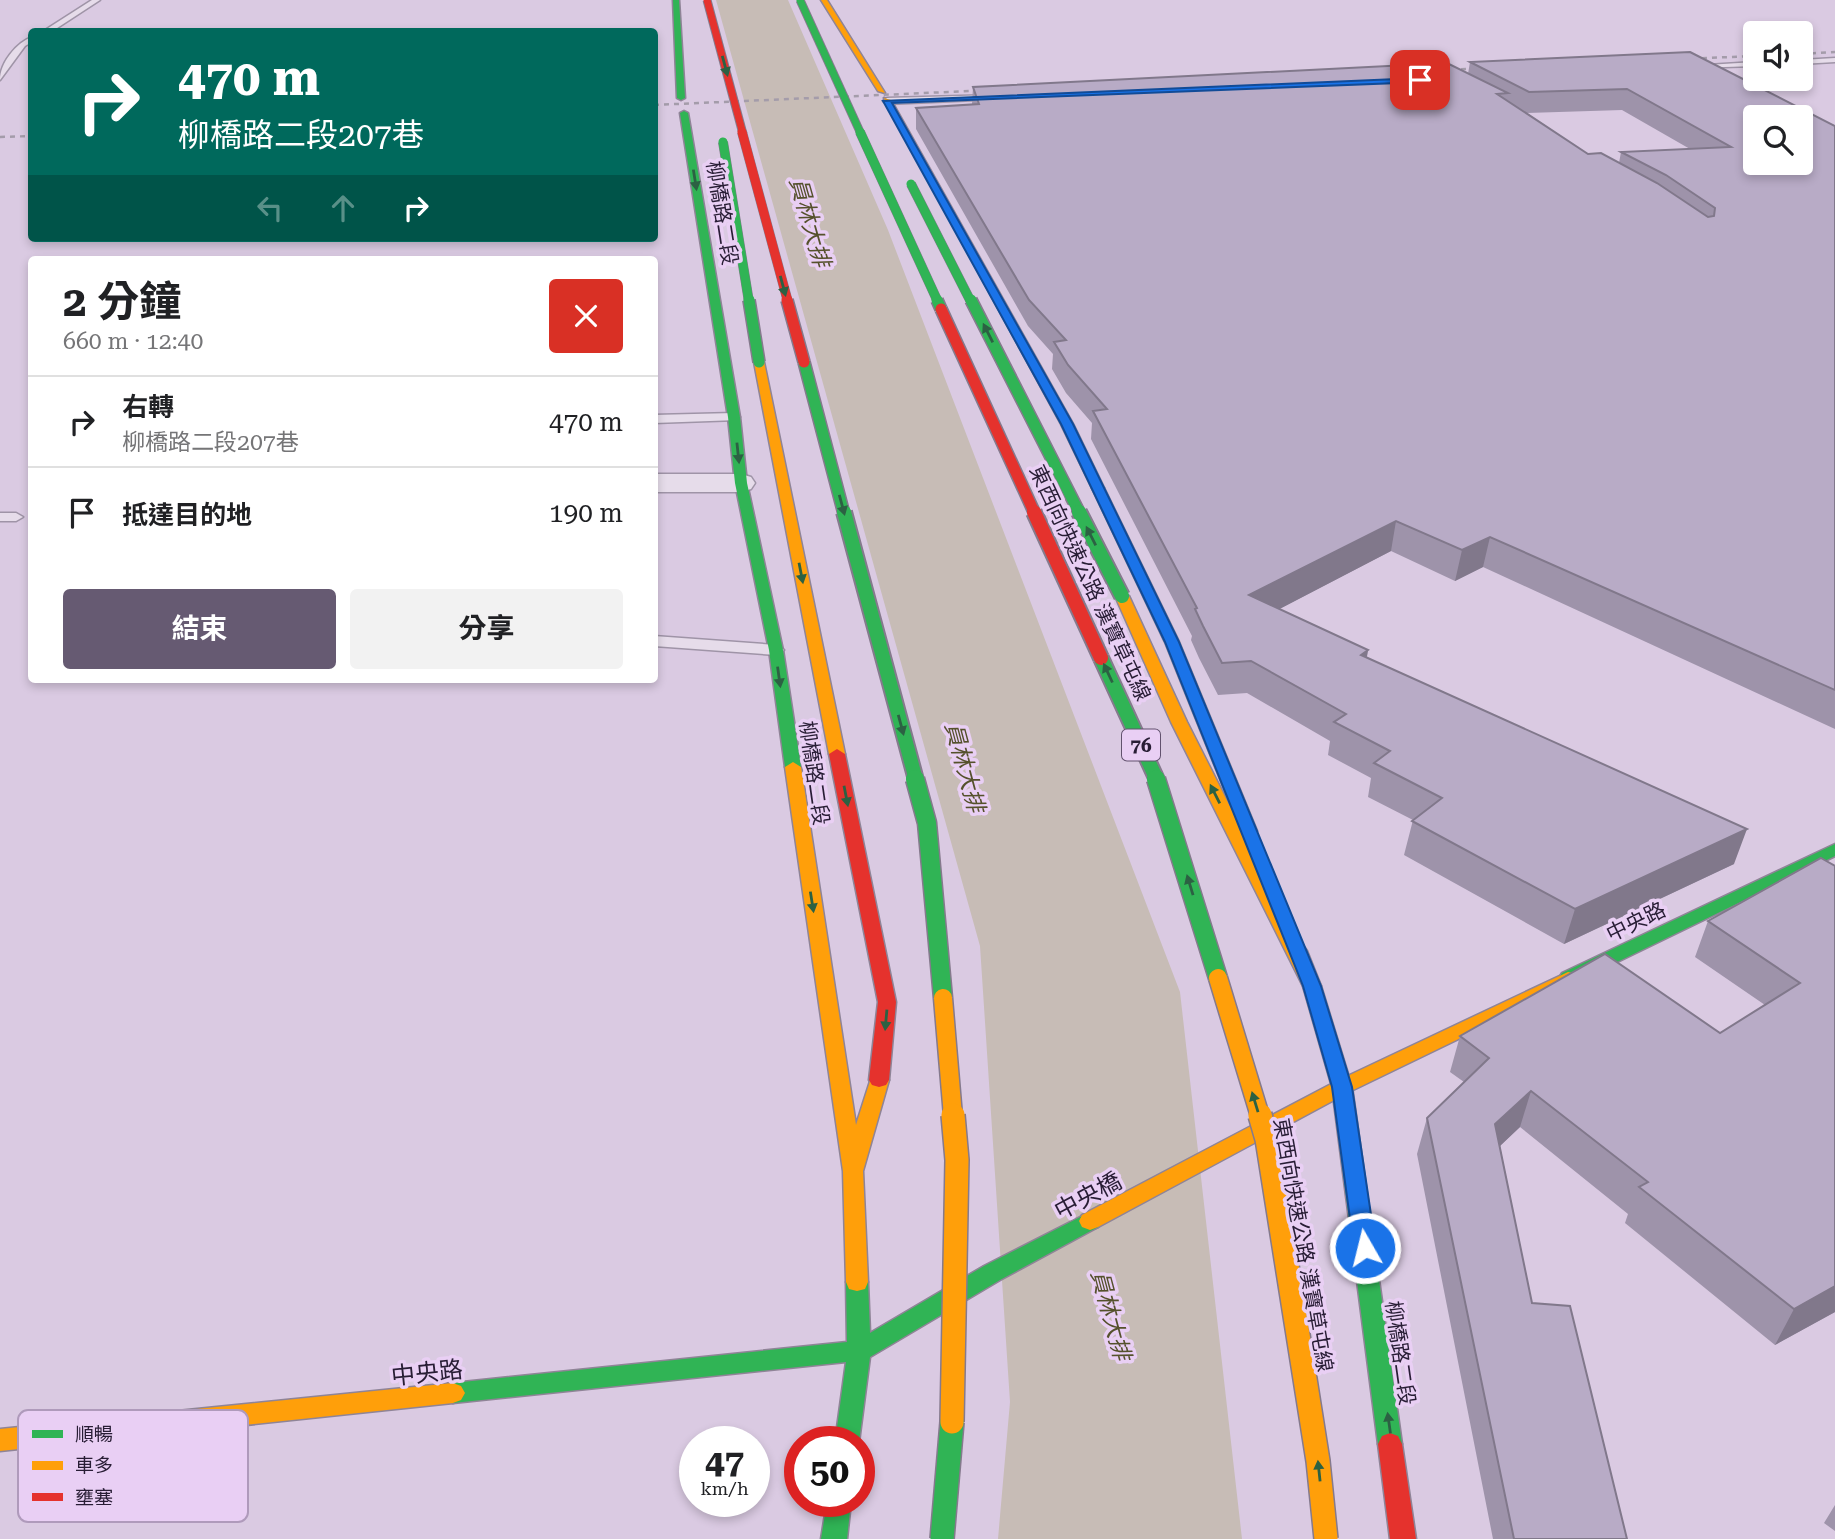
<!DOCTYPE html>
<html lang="zh-TW">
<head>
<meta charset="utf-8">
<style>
  :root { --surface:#fff; --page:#f2f2f2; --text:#202124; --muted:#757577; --line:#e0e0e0; --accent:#665a72 }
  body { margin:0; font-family:"Roboto Serif","Noto Sans TC",serif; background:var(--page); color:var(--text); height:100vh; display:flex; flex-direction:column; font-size:26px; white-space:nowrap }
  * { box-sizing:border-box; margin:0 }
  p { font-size:23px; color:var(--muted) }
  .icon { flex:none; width:38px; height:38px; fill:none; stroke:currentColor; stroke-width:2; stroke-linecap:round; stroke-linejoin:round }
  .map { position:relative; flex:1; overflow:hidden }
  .details { position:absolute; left:28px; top:256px; width:630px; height:427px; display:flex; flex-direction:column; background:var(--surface); border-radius:7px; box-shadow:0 4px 10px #0003 }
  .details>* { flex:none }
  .guide { position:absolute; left:28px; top:28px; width:630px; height:214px; border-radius:7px; box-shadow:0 4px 10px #0003; background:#00695c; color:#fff; overflow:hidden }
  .tools { position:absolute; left:1743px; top:21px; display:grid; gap:14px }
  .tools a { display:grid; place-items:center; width:70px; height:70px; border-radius:7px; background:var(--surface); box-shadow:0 4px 10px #0003; font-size:35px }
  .speed { position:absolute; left:679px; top:1426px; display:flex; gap:14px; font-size:35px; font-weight:700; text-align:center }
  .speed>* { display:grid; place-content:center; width:91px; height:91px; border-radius:50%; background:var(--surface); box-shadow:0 4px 10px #0003; line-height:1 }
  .speed small { font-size:18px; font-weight:400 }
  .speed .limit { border:10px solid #d22; background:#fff; color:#111 }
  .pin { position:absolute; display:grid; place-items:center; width:60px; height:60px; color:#fff; margin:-30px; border-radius:14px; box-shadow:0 4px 10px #0006 }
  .me { position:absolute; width:77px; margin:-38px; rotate:352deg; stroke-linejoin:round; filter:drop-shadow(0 0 5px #0008) }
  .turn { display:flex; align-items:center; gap:24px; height:147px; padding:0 35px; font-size:32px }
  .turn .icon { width:91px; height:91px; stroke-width:2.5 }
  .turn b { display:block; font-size:49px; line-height:60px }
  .lanes { display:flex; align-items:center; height:66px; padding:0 35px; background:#0003; justify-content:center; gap:35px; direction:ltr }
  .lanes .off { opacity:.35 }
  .round { display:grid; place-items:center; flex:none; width:74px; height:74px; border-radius:7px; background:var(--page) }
  .overview { display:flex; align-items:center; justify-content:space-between; height:119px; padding:0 35px }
  h1 { font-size:42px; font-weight:700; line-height:52px }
  .button { display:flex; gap:14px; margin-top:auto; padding:14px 35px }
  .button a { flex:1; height:80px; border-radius:7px; background:var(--accent); color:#fff; font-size:28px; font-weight:700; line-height:80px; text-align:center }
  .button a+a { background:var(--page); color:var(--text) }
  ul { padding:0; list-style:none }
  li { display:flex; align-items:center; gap:21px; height:91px; padding:0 35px; border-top:2px solid var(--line) }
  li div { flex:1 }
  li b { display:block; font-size:26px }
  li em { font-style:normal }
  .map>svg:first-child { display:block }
  .water { fill:#c7bcb6 }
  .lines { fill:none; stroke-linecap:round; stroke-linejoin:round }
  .lane-casing { stroke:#9f94a7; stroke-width:3 }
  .street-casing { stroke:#9f94a7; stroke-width:3 }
  .fast-casing { stroke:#8f8497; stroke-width:3 }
  .slow-casing { stroke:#8f8497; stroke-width:3 }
  .jam-casing { stroke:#8f8497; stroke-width:3 }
  .lane { fill:#e6dcea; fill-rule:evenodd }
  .street { fill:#e6dcea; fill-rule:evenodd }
  .fast { fill:#30b455; fill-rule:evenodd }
  .slow { fill:#ff9f0a; fill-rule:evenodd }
  .jam { fill:#e5322d; fill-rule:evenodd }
  .rail { stroke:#a49caa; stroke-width:2.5; stroke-dasharray:5 5; stroke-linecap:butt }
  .fast-bridge-far5-casing { stroke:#857a8d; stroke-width:9; stroke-linecap:butt }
  .fast-bridge-far4-casing { stroke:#857a8d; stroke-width:10; stroke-linecap:butt }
  .fast-bridge-far3-casing { stroke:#857a8d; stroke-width:14; stroke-linecap:butt }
  .fast-bridge-far2-casing { stroke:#857a8d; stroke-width:18; stroke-linecap:butt }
  .fast-bridge-far1-casing { stroke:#857a8d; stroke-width:21; stroke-linecap:butt }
  .fast-bridge-casing { stroke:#857a8d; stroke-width:26; stroke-linecap:butt }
  .slow-bridge-far1-casing { stroke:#857a8d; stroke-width:21; stroke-linecap:butt }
  .slow-bridge-casing { stroke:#857a8d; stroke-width:26; stroke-linecap:butt }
  .jam-bridge-far3-casing { stroke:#857a8d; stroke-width:9; stroke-linecap:butt }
  .jam-bridge-far2-casing { stroke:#857a8d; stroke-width:10; stroke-linecap:butt }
  .jam-bridge-far1-casing { stroke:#857a8d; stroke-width:14; stroke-linecap:butt }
  .jam-bridge-casing { stroke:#857a8d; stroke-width:18; stroke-linecap:butt }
  .fast-bridge-far5 { stroke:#30b455; stroke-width:7 }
  .fast-bridge-far4 { stroke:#30b455; stroke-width:9 }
  .fast-bridge-far3 { stroke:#30b455; stroke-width:11 }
  .fast-bridge-far2 { stroke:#30b455; stroke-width:14 }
  .fast-bridge-far1 { stroke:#30b455; stroke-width:18 }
  .fast-bridge { stroke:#30b455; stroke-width:23 }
  .slow-bridge-far1 { stroke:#ff9f0a; stroke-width:18 }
  .slow-bridge { stroke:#ff9f0a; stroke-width:23 }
  .jam-bridge-far3 { stroke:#e5322d; stroke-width:7 }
  .jam-bridge-far2 { stroke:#e5322d; stroke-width:9 }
  .jam-bridge-far1 { stroke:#e5322d; stroke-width:11 }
  .jam-bridge { stroke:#e5322d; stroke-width:14 }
  .wall { fill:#9e93aa; fill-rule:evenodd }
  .shaded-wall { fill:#81788b }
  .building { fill:#b8abc6; stroke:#81788b; stroke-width:2; fill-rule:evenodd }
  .oneway { fill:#2c6143 }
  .route { fill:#1a73e8; stroke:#114b97; stroke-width:2 }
  .labels { text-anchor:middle; stroke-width:7; stroke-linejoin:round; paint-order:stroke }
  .shield { fill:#e9cff4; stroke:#62526e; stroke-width:2 }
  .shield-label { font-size:19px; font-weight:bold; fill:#281d35 }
  .street-label { font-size:21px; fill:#281d35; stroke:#e9cff4 }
  .water-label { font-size:23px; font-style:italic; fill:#55512c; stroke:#e9cff4 }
  .near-street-label { font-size:24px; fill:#281d35; stroke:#e9cff4 }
  .key { fill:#e9cff4; stroke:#af9abb; stroke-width:2 }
  .key-label { font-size:19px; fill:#281d35 }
</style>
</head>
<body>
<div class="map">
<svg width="1835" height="1539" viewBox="0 0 1835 1539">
  <rect width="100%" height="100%" fill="#dacae2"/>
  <!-- water -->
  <path class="water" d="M716,0H788L888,230L1180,992L1242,1539H998L1010,1402L980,946Z"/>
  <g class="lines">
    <defs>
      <path id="lane" d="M92,0H100L51,32H42Z
        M32,37V42L25,46L0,80C0,63 16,43 32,37Z
        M1835,58V62L1801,64V60Z
        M1755,62V66L1695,68L1691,66Z
        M996,95L999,99L887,104L883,101L887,98Z
        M734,413L740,417L738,420L654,423V415Z
        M0,513H16L23,517L16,521H0Z
        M654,636L776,645L784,650L776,655L654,646Z"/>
      <path id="street" d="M654,474H741L751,477L755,483L751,489L741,492H654Z"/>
      <path id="fast" d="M673,0H679L685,98L681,100L677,98Z
        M684,111L688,113L740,417L747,483L783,650L801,767L793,772L785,767L769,650L735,483L728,417L680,113Z
        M1835,844V856L1574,983H1562L1559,978L1562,973Z
        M1298,945L1304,947L1307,951L1321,986L1352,1087L1402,1444L1398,1452L1390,1455L1382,1452L1378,1444L1332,1087L1303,986L1289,951L1292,947Z
        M1090,1212L1098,1215L1101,1221L1098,1227L1000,1280L870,1357L859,1442H835L846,1362L453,1403L445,1400L441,1393L445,1386L453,1383L847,1342L846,1282L849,1275L857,1273L865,1275L868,1282L870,1333L984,1266Z
        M827,1502H851L847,1539H821Z"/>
      <path id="slow" d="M821,0H827L885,93L878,91Z
        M884,98L891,100L1073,424L1104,488L1102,491H1094L1092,488L1061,424Z
        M759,359L764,362L845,754L837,759L829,754L754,362Z
        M1122,592L1129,596L1187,722L1321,986L1319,991H1305L1303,986L1171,722L1115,596Z
        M793,762L801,767L856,1125L872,1075L879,1073L886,1075L889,1080L863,1171L868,1282L865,1289L857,1291L849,1289L846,1282L843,1171L785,767Z
        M1568,972L1574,973L1577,978L1574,983L1349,1092L1098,1227L1090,1230L1082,1227L1079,1221L1082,1215L1335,1082Z
        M453,1383L461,1386L465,1393L461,1400L453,1403L0,1451V1429Z"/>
      <path id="jam" d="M1098,484L1104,488L1179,642L1257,831L1255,835L1249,836L1241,831L1165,642L1092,488Z
        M837,749L845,754L896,1002L889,1080L886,1085L879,1087L872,1085L869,1080L878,1002L829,754Z
        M1390,1433L1398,1436L1402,1444L1416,1539H1390L1378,1444L1382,1436Z"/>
    </defs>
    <!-- lane casing -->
    <use href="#lane" class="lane-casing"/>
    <!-- street casing -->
    <use href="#street" class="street-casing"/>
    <!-- fast casing -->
    <use href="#fast" class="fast-casing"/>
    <!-- slow casing -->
    <use href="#slow" class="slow-casing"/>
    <!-- jam casing -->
    <use href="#jam" class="jam-casing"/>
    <!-- lane -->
    <use href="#lane" class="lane"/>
    <!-- street -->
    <use href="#street" class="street"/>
    <!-- fast -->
    <use href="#fast" class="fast"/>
    <!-- slow -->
    <use href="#slow" class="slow"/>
    <!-- jam -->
    <use href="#jam" class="jam"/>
    <!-- rail -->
    <path class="rail" d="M1801,54L1835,52
      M1682,59L1755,56
      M1441,70L1490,68
      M654,105L993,90
      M0,137L32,136"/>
    <defs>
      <path id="fast-bridge-far5" d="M800,0L861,134"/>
      <path id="fast-bridge-far4" d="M860,132L938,302
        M723,142L749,302
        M911,184L971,302"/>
      <path id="fast-bridge-far3" d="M749,300L759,362
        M937,300L941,309
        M971,300L1080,514
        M804,362L844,514"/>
      <path id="fast-bridge-far2" d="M844,512L916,780
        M1079,512L1122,596
        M1101,658L1157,780"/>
      <path id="fast-bridge-far1" d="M915,779L927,823L943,998
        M1156,779L1218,978"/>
      <path id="fast-bridge" d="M942,1539L952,1422"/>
      <path id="slow-bridge-far1" d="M1218,978L1260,1116
        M943,998L953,1116"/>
      <path id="slow-bridge" d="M1260,1115L1267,1139L1318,1461L1326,1539
        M952,1422L957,1160L953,1115"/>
      <path id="jam-bridge-far3" d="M707,0L743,134"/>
      <path id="jam-bridge-far2" d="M742,132L788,302"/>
      <path id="jam-bridge-far1" d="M787,300L804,362
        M941,309L1035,514"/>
      <path id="jam-bridge" d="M1034,512L1101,658"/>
    </defs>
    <!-- fast-bridge-far5 casing -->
    <use href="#fast-bridge-far5" class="fast-bridge-far5-casing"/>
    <!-- fast-bridge-far4 casing -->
    <use href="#fast-bridge-far4" class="fast-bridge-far4-casing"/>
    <!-- fast-bridge-far3 casing -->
    <use href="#fast-bridge-far3" class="fast-bridge-far3-casing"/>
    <!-- fast-bridge-far2 casing -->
    <use href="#fast-bridge-far2" class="fast-bridge-far2-casing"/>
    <!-- fast-bridge-far1 casing -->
    <use href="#fast-bridge-far1" class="fast-bridge-far1-casing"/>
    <!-- fast-bridge casing -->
    <use href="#fast-bridge" class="fast-bridge-casing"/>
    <!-- slow-bridge-far1 casing -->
    <use href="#slow-bridge-far1" class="slow-bridge-far1-casing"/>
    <!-- slow-bridge casing -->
    <use href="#slow-bridge" class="slow-bridge-casing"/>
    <!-- jam-bridge-far3 casing -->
    <use href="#jam-bridge-far3" class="jam-bridge-far3-casing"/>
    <!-- jam-bridge-far2 casing -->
    <use href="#jam-bridge-far2" class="jam-bridge-far2-casing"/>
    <!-- jam-bridge-far1 casing -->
    <use href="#jam-bridge-far1" class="jam-bridge-far1-casing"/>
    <!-- jam-bridge casing -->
    <use href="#jam-bridge" class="jam-bridge-casing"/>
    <!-- fast-bridge-far5 -->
    <use href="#fast-bridge-far5" class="fast-bridge-far5"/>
    <!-- fast-bridge-far4 -->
    <use href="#fast-bridge-far4" class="fast-bridge-far4"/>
    <!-- fast-bridge-far3 -->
    <use href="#fast-bridge-far3" class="fast-bridge-far3"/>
    <!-- fast-bridge-far2 -->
    <use href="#fast-bridge-far2" class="fast-bridge-far2"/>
    <!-- fast-bridge-far1 -->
    <use href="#fast-bridge-far1" class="fast-bridge-far1"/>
    <!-- fast-bridge -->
    <use href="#fast-bridge" class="fast-bridge"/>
    <!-- slow-bridge-far1 -->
    <use href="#slow-bridge-far1" class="slow-bridge-far1"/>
    <!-- slow-bridge -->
    <use href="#slow-bridge" class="slow-bridge"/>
    <!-- jam-bridge-far3 -->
    <use href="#jam-bridge-far3" class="jam-bridge-far3"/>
    <!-- jam-bridge-far2 -->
    <use href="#jam-bridge-far2" class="jam-bridge-far2"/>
    <!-- jam-bridge-far1 -->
    <use href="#jam-bridge-far1" class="jam-bridge-far1"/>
    <!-- jam-bridge -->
    <use href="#jam-bridge" class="jam-bridge"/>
  </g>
  <!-- wall -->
  <path class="wall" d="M1470,62L1835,126V729L1483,567L1455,581L1391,551L1279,609L1368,650L1367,657L1734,864L1564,944L1404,855L1413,820L1368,797L1371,778L1328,755L1330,741L1247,693L1218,695L1199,658L1191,640L1192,636L1091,439L1092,423L1066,393L1052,369L1053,354L1028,326L916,129V108L972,104L973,87L1468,74ZM1622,110L1690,149L1621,152L1619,163L1588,154L1527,113Z
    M1835,866V1312L1775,1345L1625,1223L1628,1214L1520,1127L1500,1146L1532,1303L1627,1539H1493L1417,1154L1427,1118L1464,1082L1450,1072L1460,1036L1720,1033L1765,1005L1695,957L1708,921Z
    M1835,1505V1531L1824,1523Z"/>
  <!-- shaded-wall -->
  <path class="shaded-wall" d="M1396,521L1391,551L1245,627L1249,595Z
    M1490,537L1483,567L1455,581L1462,550Z
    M1368,650L1362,682L1361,655Z
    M1747,829L1734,864L1564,944L1575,909Z
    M1531,1091L1520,1127L1484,1161L1495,1124Z
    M1835,1286V1312L1775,1345L1794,1309Z"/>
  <!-- building -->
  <path class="building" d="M1690,52L1835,126V690L1490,537L1462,550L1396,521L1249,595L1368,650L1361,655L1747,829L1575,909L1412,821L1442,798L1374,763L1390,751L1334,722L1346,714L1251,661L1222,663L1203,626L1195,609L1197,608L1093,411L1107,409L1068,365L1054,342L1066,340L1029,300L916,108L979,104L973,87L1447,63L1508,93L1497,94L1588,154L1601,153L1657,183L1708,217L1714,216L1715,208L1666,175L1621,152L1731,147L1627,89L1529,92L1470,62ZM1755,117H1801V163H1755Z
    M1821,858L1835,866V1286L1794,1309L1639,1187L1648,1182L1531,1091L1495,1124L1532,1303L1570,1306L1627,1539H1514L1427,1118L1489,1058L1460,1036L1605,954L1720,1033L1800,983L1708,921Z"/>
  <!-- one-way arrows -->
  <defs><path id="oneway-solid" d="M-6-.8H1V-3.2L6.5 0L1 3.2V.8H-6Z" transform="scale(1.75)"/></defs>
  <g class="oneway">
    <use href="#oneway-solid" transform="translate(725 66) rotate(75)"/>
    <use href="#oneway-solid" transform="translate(695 180) rotate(81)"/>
    <use href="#oneway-solid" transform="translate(783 286) rotate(75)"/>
    <use href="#oneway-solid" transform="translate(988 333) rotate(-117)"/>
    <use href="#oneway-solid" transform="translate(738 453) rotate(84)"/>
    <use href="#oneway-solid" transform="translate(842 505) rotate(75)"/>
    <use href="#oneway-solid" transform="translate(1091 536) rotate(-117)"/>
    <use href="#oneway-solid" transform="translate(801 573) rotate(79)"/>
    <use href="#oneway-solid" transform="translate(1108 673) rotate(-115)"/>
    <use href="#oneway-solid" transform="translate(779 677) rotate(82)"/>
    <use href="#oneway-solid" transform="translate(901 725) rotate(75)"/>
    <use href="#oneway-solid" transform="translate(1215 794) rotate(-117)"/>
    <use href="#oneway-solid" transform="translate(846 796) rotate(79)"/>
    <use href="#oneway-solid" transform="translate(1190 885) rotate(-107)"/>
    <use href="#oneway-solid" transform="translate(812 902) rotate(81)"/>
    <use href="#oneway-solid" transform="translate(886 1020) rotate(95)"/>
    <use href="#oneway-solid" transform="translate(1255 1102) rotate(-107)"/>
    <use href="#oneway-solid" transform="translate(1389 1423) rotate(-98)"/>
    <use href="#oneway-solid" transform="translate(1319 1471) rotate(-96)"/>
  </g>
  <!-- route -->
  <path class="route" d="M1420,78L1423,82L892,103L1073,424L1179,642L1321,986L1352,1087L1376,1248L1372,1254L1365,1257L1357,1254L1354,1248L1332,1087L1303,986L1165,642L1061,424L883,101Z"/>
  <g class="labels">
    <!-- shield labels -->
    <rect class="shield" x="1122" y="729.5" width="38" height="31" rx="5"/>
    <g class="shield-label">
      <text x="1141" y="752">76</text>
    </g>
    <!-- street labels -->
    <g class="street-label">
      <text transform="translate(722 213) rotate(81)" y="7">柳橋路二段</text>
      <text transform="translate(1090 583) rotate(65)" y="7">東西向快速公路 漢寶草屯線</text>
      <text transform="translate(814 773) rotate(82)" y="7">柳橋路二段</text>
      <text transform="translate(1636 922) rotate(-26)" y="7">中央路</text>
      <text transform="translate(1303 1245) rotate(80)" y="7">東西向快速公路 漢寶草屯線</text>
      <text transform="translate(1400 1353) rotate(82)" y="7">柳橋路二段</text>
    </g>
    <!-- water labels -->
    <g class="water-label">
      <text transform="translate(810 222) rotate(74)" y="8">員林大排</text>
      <text transform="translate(965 767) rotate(75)" y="8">員林大排</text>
      <text transform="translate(1111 1315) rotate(75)" y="8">員林大排</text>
    </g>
    <!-- near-street labels -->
    <g class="near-street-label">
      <text transform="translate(1088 1196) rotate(-28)" y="8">中央橋</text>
      <text transform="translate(427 1373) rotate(-6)" y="8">中央路</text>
    </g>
  </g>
  <!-- legend -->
  <rect x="18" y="1410" width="230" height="112" rx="10" class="key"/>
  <rect x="32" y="1430" width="31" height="8" fill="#30b455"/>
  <rect x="32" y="1461" width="31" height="9" fill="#ff9f0a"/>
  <rect x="32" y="1493" width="31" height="8" fill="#e5322d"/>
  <g class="key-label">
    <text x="75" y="1441">順暢</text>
    <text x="75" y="1472">車多</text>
    <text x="75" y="1504">壅塞</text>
  </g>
</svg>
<div class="tools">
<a><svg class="icon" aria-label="sound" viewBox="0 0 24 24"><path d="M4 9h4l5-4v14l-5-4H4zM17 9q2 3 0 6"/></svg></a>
<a><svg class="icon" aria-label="search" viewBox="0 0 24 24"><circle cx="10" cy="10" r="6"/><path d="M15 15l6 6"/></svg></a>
</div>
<div class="speed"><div>47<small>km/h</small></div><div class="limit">50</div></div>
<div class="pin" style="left:1420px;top:80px;background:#d93025"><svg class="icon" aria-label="arrive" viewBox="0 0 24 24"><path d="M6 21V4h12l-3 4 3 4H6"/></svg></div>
<svg class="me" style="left:1365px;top:1248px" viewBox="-20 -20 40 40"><circle r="17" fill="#1a73e8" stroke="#fff" stroke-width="3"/><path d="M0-11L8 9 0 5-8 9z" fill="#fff"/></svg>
<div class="guide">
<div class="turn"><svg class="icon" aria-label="right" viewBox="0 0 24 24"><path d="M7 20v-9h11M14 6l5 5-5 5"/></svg><div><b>470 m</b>柳橋路二段207巷</div></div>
<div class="lanes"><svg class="icon off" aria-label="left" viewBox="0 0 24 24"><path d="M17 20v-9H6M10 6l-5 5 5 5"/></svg><svg class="icon off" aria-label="ahead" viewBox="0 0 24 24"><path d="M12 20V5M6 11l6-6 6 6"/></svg><svg class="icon" aria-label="right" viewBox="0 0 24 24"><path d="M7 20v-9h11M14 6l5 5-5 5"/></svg></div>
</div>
<section class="details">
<div class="overview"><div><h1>2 分鐘</h1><p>660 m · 12:40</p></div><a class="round" style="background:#d93025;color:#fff"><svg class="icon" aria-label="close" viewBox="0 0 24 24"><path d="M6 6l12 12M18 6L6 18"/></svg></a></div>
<ul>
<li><svg class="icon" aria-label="right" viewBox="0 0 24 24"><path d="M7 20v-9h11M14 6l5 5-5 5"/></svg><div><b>右轉</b><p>柳橋路二段207巷</p></div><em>470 m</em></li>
<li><svg class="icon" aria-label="arrive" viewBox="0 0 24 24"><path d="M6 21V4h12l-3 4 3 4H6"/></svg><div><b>抵達目的地</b></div><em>190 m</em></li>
</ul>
<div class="button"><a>結束</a><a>分享</a></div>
</section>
</div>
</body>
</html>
